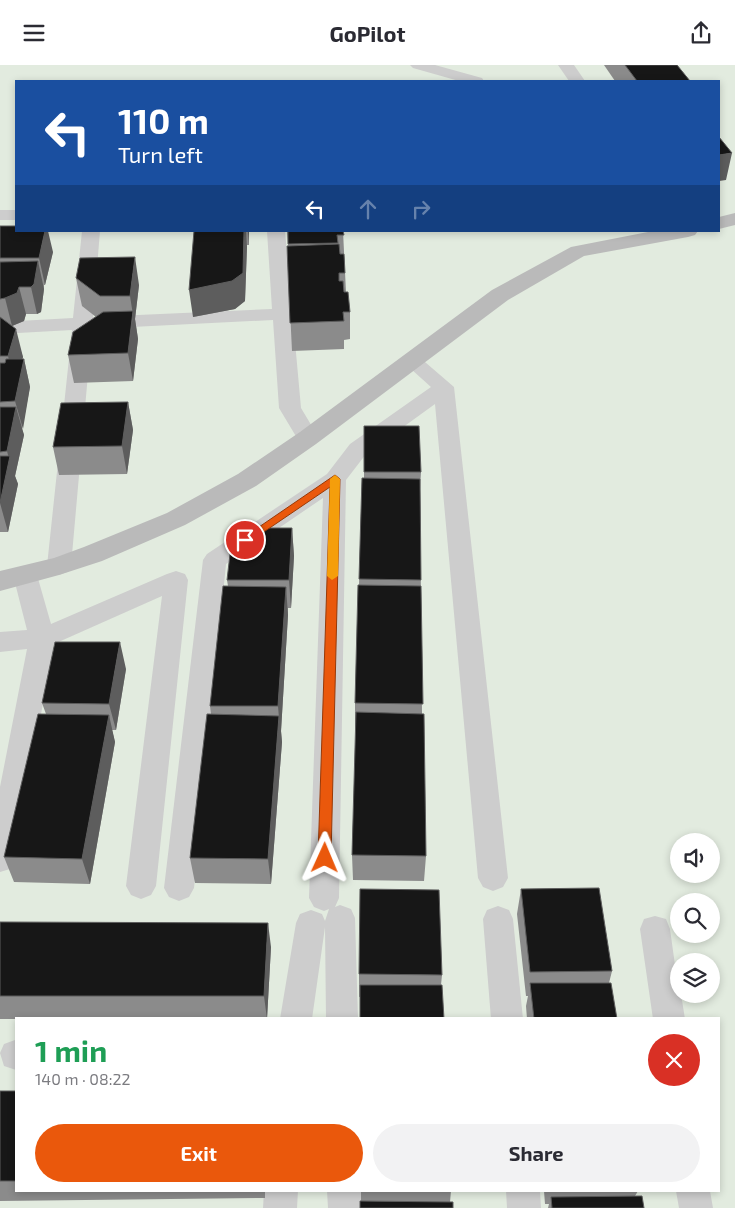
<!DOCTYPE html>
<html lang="en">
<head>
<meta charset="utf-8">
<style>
  :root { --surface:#fff; --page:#f2f2f3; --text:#2b2b33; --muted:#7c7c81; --accent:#ea580c }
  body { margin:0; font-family:"Exo 2",sans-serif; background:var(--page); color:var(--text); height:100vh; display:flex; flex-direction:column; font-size:19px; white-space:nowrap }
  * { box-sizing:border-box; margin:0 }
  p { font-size:16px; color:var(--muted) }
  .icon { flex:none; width:28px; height:28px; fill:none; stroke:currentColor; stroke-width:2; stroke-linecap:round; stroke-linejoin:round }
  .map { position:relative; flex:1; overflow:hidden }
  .side { position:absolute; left:15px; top:952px; width:705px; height:175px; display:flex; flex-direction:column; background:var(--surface); border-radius:0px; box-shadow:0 2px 8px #0003 }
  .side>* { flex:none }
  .banner { position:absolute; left:15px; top:15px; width:705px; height:152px; border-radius:0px; box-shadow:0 2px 8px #0003; background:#1a4fa0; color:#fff; overflow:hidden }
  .fabs { position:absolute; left:670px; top:768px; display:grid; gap:10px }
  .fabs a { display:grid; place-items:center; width:50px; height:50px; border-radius:50%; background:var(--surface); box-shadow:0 2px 8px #0003; font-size:25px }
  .pin { position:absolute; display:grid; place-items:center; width:42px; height:42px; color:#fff; margin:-21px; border:2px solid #fff; border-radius:50%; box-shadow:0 1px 5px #0007 }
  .me { position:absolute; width:55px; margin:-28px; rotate:1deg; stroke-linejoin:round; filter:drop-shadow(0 0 4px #0008) }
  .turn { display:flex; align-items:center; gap:18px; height:105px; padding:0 20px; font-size:22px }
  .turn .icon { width:65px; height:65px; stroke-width:2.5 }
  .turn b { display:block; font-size:35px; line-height:42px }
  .lanes { display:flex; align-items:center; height:48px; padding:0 20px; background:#0003; justify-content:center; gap:25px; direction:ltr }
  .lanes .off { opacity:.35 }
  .round { display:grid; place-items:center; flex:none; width:52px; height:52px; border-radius:26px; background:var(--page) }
  .headline { display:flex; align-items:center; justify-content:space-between; height:85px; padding:0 20px }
  h1 { font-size:30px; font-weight:700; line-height:38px; color:#1e9e55 }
  .action { display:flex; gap:10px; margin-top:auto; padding:10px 20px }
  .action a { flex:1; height:58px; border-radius:30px; background:var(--accent); color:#fff; font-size:20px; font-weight:700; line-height:58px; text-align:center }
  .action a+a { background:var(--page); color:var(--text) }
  header { display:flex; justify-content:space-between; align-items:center; height:65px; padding:0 20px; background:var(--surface); font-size:22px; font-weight:700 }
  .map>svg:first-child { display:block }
  .green { fill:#e2ebdf; fill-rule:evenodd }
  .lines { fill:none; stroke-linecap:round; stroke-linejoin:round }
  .street { fill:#cdcdcd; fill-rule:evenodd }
  .secondary { fill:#bababa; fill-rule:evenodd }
  .wall { fill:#8b8b8b }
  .shaded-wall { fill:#5d5d5d }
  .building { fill:#171717; stroke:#5d5d5d }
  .route { fill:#ea580c; stroke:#983908 }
  .slow { fill:#f59e0b }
</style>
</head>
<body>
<header><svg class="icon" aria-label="menu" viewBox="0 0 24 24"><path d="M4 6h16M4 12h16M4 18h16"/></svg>GoPilot<svg class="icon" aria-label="share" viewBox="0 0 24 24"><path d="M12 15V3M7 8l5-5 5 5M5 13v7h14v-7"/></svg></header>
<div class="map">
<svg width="735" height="1143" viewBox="0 0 735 1143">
  <rect width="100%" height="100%" fill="#fff"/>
  <!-- green -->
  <path class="green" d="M0,0H735V1143H0ZM16,16H719V166H16ZM679,776H711V809H679ZM679,836H711V869H679ZM679,896H711V929H679ZM16,954H719V1126H16Z"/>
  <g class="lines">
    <!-- street -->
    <path class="street" d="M410,0H435L482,13L484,16H459L413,3Z
      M558,0H574L585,16H569Z
      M0,145H16V155H0Z
      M82,166H100L93,252L272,244L267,166H285L301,343L319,373L316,378L308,380L300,378L279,343L273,255L92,264L71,501L67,507L59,510L51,507L47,501L72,265L0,269V257L73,253Z
      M411,289L418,291L454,322L508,813L503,822L493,826L483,822L478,813L435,339L366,389L346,415L339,833L335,842L340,840L351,844L355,853L358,954H326L325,862L312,954H280L296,858L300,849L311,845L322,849L325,856L329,844L324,846L314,842L309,833L323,433L226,499L194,823L189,832L179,836L169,832L164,823L203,495L207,489L327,409L350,379L431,322L401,295L404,291Z
      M25,501L33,504L37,510L51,559L167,509L176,506L185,509L188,515L156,821L151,830L141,834L131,830L126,821L162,531L54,579L14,795L10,804L0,807V722L27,584L0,587V567L27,565L13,510L17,504Z
      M498,841L509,845L513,854L523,954H491L483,854L487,845Z
      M655,851L666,854L670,864L679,929H681L685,954H653L640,864L644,854Z
      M15,975H16V1005L4,1001L0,988L4,979Z
      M264,1126H298L297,1143H263Z
      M327,1126H361L362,1143H328Z
      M506,1126H540L541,1143H507Z
      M676,1126H710L713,1143H679Z"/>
    <!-- secondary -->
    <path class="secondary" d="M735,148V160L719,164V152Z
      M653,166H698L695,170L688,172L584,191L508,235L316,379L256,421L185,460L102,496L59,510L0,526V506L54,493L84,482L167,448L238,409L300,367L492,225L571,182Z"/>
  </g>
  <!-- wall -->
  <path class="wall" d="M604,0H677L690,16H615Z
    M0,161L53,187L45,220H44V224L41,247L37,249H26L24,256L12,261L23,292L22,294H24L30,322L22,364L24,370L15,411L18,419L8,467H0Z
    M194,166H249V180H247L245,236L235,244L193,252Z
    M287,166H343L346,227L350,247V274L344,275V284L292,286L287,181H288Z
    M76,213L139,220L135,254L138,274L133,316L74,318L68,290L96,252L82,241Z
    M128,337L133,365L127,409L59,410L53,382Z
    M364,361L421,407L420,424L422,648L426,791L424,816L353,815L352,790L356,665H355V638L359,520L362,413H364Z
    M292,463L294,491L291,543H288V550L281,666L282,677L271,819L195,818L190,793L211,649L210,641L228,521L227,515Z
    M126,604L116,665H112L115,677L90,819L14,817L4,792L46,649L42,638Z
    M521,824L612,906L609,918L617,954H527L526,941L528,931H526L517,849Z
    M0,857L271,882L267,954H0Z
    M359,909L442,910L441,920L359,932Z
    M0,1026H16V1126H265V1133L0,1136Z
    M361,1126H451L450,1137L361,1136Z
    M544,1126H638L635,1131L644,1143H548L549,1139H545Z"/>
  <!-- shaded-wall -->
  <path class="shaded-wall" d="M732,88L726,115L719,116V90Z
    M45,166H48L53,187L45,220L39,193Z
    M244,166H246L247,182L245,236L235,244L193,252L189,225Z
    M248,166H249V180Z
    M135,192L139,220L135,254L138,274L133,316L128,288L133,250L130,231Z
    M38,196L44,224L41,247L37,249L31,222Z
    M19,222L26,249L24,256L12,261L5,233Z
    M16,264L23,292L15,319L8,291Z
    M24,294L30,322L23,364L15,336Z
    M128,337L133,365L127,409L122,381Z
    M16,342L24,370L15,411L18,419L8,467L0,438L9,394L7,386Z
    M292,463L294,491L291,543L289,515Z
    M286,522L288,550L281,666L282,677L271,819L268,794L279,653L278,641Z
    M120,577L126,604L116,665L109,639Z
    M109,650L115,677L90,819L82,794Z
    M268,858L271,882L267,954L264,931Z"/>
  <!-- building -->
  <path class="building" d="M625,0H677L690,16H637Z
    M719,72L732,88L719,90Z
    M0,161H16V166H45L39,193H0Z
    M194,166H244L243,208L232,216L189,225Z
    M288,166H343L344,170H337L338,178L288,179Z
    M339,179L340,189H344L345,208H339V216H343L344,227H348L350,247H343L344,256L290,258L287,181Z
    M135,192L130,231H100L76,213L80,193Z
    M38,196L34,219L31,222H19L17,228L5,233L0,234V197Z
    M133,246L128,288L68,290L73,267L103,247Z
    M0,252L16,264L8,291H0Z
    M6,294H24L15,336L0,337V298H5Z
    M128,337L122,381L53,382L61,338Z
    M0,342H16L7,386L0,387Z
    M364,361H419L421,407H364Z
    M0,391H10L0,438Z
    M362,413L420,414L421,515L359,514Z
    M233,463H292L289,515H227Z
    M358,520L421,521L423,639L355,638Z
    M223,521L286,522L278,641H210Z
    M55,577H120L109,639L42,638Z
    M356,647L424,649L426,791L352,790Z
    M38,649L109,650L82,794L4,792Z
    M207,649L279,651L268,794L190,793Z
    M599,823L612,906L530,907L521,824Z
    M360,824L439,825L442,910L359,909Z
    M0,857L268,858L264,931H0Z
    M530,918H611L617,954H534Z
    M360,920H442L444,954H360Z
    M0,1026H16V1116H0Z
    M642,1131L644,1143H552L551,1132Z
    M360,1136L453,1137V1143H360Z"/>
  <!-- route -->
  <path class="route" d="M335,410L340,414L331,793L329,797L325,799L320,797L318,793L330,422L249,477H241L240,475Z"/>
  <!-- slow -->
  <path class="slow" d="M335,410L340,414L338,511L332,515L327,511L330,414Z"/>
</svg>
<div class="fabs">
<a><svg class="icon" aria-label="sound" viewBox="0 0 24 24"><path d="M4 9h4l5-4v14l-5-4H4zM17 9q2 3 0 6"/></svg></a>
<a><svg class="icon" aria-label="search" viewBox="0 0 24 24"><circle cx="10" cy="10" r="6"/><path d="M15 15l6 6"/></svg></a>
<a><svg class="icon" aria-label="layers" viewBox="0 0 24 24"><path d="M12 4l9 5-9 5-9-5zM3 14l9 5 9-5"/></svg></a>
</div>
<div class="pin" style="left:245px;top:475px;background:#d93025"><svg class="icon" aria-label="arrive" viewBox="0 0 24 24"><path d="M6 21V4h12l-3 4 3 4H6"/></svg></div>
<svg class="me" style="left:325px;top:793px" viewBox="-20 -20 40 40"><path d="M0-17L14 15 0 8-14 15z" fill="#ea580c" stroke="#fff" stroke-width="4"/></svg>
<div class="banner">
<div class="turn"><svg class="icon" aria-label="left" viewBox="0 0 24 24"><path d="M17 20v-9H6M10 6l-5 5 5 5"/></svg><div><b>110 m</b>Turn left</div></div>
<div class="lanes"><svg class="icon" aria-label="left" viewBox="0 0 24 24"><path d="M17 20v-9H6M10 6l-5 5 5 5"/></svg><svg class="icon off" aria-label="ahead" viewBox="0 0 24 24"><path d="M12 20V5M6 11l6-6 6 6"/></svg><svg class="icon off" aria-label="right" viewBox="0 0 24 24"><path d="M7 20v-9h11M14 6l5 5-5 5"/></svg></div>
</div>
<section class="side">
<div class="headline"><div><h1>1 min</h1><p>140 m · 08:22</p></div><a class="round" style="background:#d93025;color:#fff"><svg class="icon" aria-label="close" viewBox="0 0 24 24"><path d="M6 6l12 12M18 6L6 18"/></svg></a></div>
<div class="action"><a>Exit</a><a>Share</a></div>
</section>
</div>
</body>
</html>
